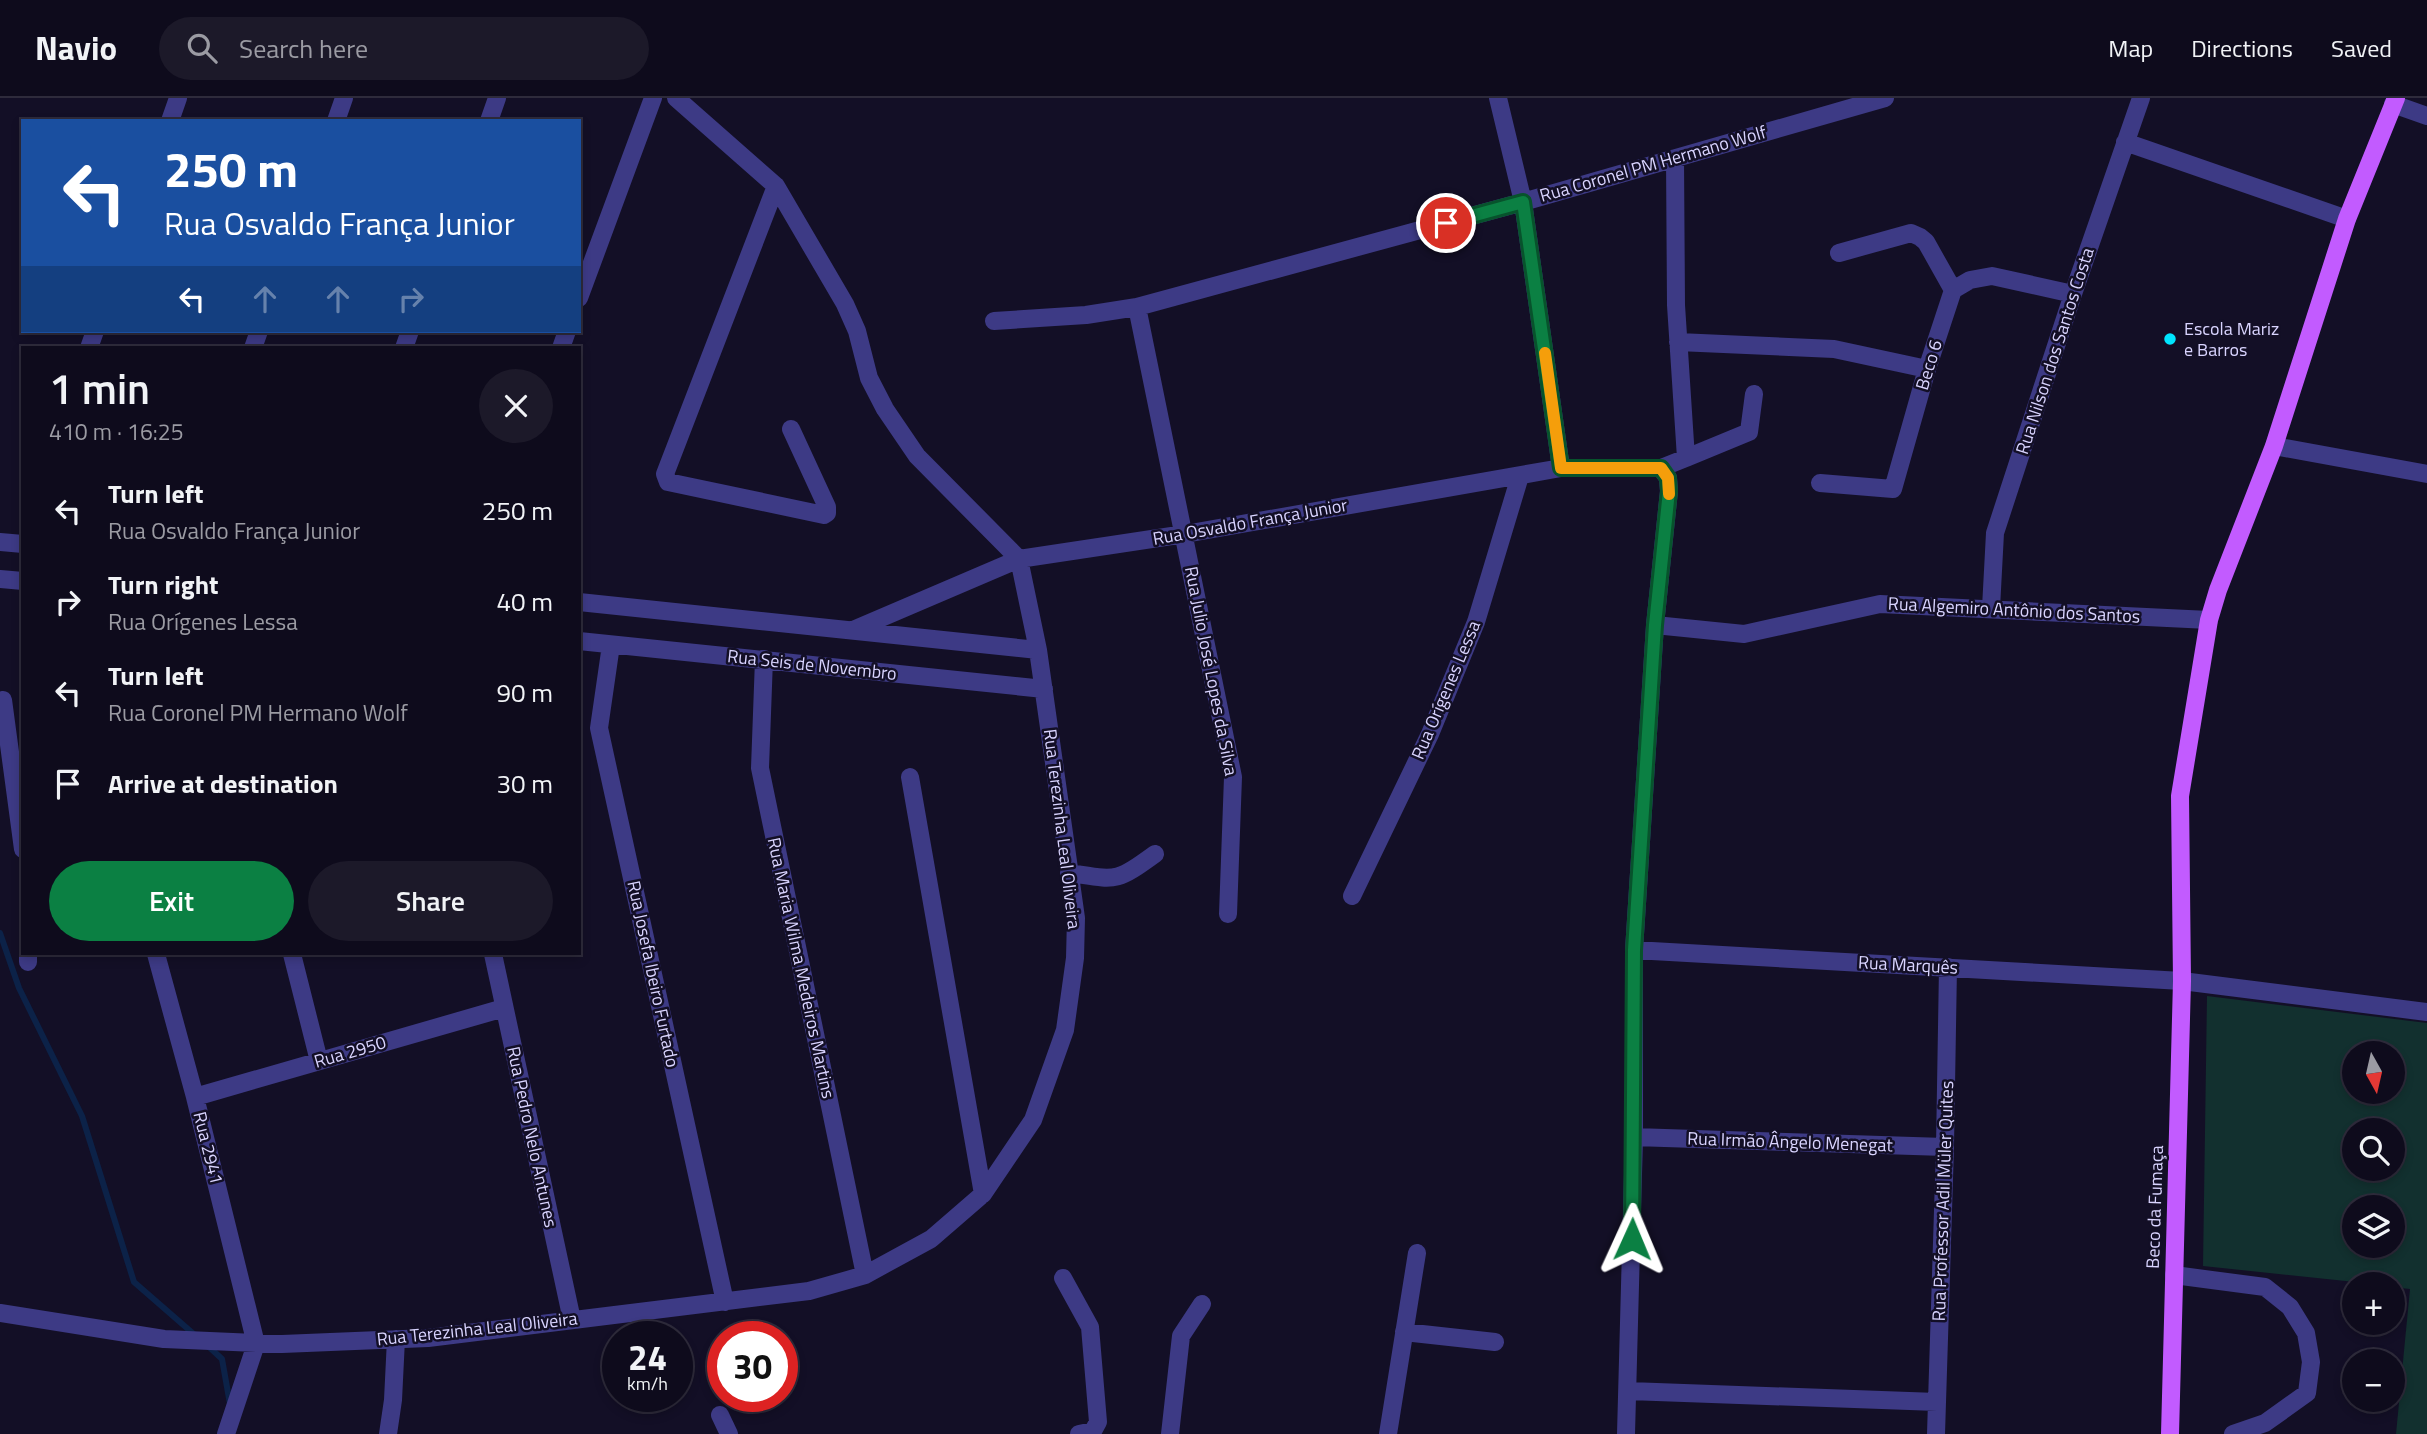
<!DOCTYPE html>
<html lang="en">
<head>
<meta charset="utf-8">
<style>
  :root { --surface:#0e0b1c; --page:#1c1929; --text:#f1f3f6; --muted:#9b9ba3; --line:#2e2b3b; --accent:#0b8043 }
  body { margin:0; font-family:"Titillium Web",sans-serif; background:var(--page); color:var(--text); height:100vh; display:flex; flex-direction:column; font-size:26px; white-space:nowrap }
  * { box-sizing:border-box; margin:0 }
  p { font-size:23px; color:var(--muted) }
  .icon { flex:none; width:38px; height:38px; fill:none; stroke:currentColor; stroke-width:2; stroke-linecap:round; stroke-linejoin:round }
  .map { position:relative; flex:1; overflow:hidden }
  .drawer { position:absolute; left:21px; top:248px; width:560px; height:609px; display:flex; flex-direction:column; background:var(--surface); border-radius:0px; box-shadow:0 4px 10px #0003,0 0 0 2px var(--line) }
  .drawer>* { flex:none }
  .banner { position:absolute; left:21px; top:21px; width:560px; height:214px; border-radius:0px; box-shadow:0 4px 10px #0003,0 0 0 2px var(--line); background:#1a4fa0; color:#fff; overflow:hidden }
  .needle { width:46px; rotate:172deg }
  .buttons { position:absolute; left:2342px; top:943px; display:grid; gap:14px }
  .buttons a { display:grid; place-items:center; width:63px; height:63px; border-radius:50%; background:var(--surface); box-shadow:0 4px 10px #0003,0 0 0 2px var(--line); font-size:35px }
  .speed { position:absolute; left:602px; top:1223px; display:flex; gap:14px; font-size:35px; font-weight:700; text-align:center }
  .speed>* { display:grid; place-content:center; width:91px; height:91px; border-radius:50%; background:var(--surface); box-shadow:0 4px 10px #0003,0 0 0 2px var(--line); line-height:1 }
  .speed small { font-size:18px; font-weight:400 }
  .speed .limit { border:10px solid #d22; background:#fff; color:#111 }
  .pin { position:absolute; display:grid; place-items:center; width:60px; height:60px; color:#fff; margin:-30px; border:4px solid #fff; border-radius:50%; box-shadow:0 2px 7px #0007 }
  .me { position:absolute; width:77px; margin:-38px; rotate:1deg; stroke-linejoin:round; filter:drop-shadow(0 0 5px #0008) }
  .turn { display:flex; align-items:center; gap:24px; height:147px; padding:0 28px; font-size:32px }
  .turn .icon { width:91px; height:91px; stroke-width:2.5 }
  .turn b { display:block; font-size:49px; line-height:60px }
  .lanes { display:flex; align-items:center; height:66px; padding:0 28px; background:#0003; justify-content:center; gap:35px; direction:ltr }
  .lanes .off { opacity:.35 }
  .round { display:grid; place-items:center; flex:none; width:74px; height:74px; border-radius:37px; background:var(--page) }
  .head { display:flex; align-items:center; justify-content:space-between; height:119px; padding:0 28px }
  h1 { font-size:42px; font-weight:600; line-height:52px }
  .action { display:flex; gap:14px; margin-top:auto; padding:14px 28px }
  .action a { flex:1; height:80px; border-radius:42px; background:var(--accent); color:#fff; font-size:28px; font-weight:600; line-height:80px; text-align:center }
  .action a+a { background:var(--page); color:var(--text) }
  ul { padding:0; list-style:none }
  li { display:flex; align-items:center; gap:21px; height:91px; padding:0 28px }
  li div { flex:1 }
  li b { display:block; font-size:26px }
  li em { font-style:normal }
  header { display:flex; align-items:center; gap:42px; box-sizing:border-box; height:98px; padding:0 35px; background:var(--surface); border-bottom:2px solid var(--line) }
  header strong { font-size:33px }
  nav { display:flex; gap:38px; margin-inline-start:auto; font-size:24px }
  .search { width:490px; height:63px; background:var(--page); display:flex; align-items:center; gap:18px; box-sizing:border-box; padding:0 24px; border-radius:38px; color:var(--muted); font-size:26px }
  .map>svg:first-child { display:block }
  .green { fill:#12302f; fill-rule:evenodd }
  .lines { fill:none; stroke-linecap:round; stroke-linejoin:round }
  .stream { stroke:#0c2248; stroke-width:6 }
  .minor { stroke:#3d3a85; stroke-width:18 }
  .major { stroke:#c25bff; stroke-width:18 }
  .route-casing { stroke:#07532c; stroke-width:18 }
  .route { stroke:#0b8043; stroke-width:12 }
  .slow { stroke:#f59e0b; stroke-width:12 }
  .poi-dot { fill:#00e5ff; stroke:#130f26; stroke-width:2.5 }
  .labels { text-anchor:middle; stroke-width:5; stroke-linejoin:round; paint-order:stroke }
  .street-label { font-size:18px; fill:#d9d4ff; stroke:#130f26 }
  .poi-label { font-size:18px; fill:#d9d4ff; stroke:#130f26; text-anchor:start }
</style>
</head>
<body>
<header>
<strong>Navio</strong>
<div class="search"><svg class="icon" aria-label="search" viewBox="0 0 24 24"><circle cx="10" cy="10" r="6"/><path d="M15 15l6 6"/></svg>Search here</div>
<nav><a>Map</a><a>Directions</a><a>Saved</a></nav>
</header>
<div class="map">
<svg width="2427" height="1336" viewBox="0 0 2427 1336">
  <rect width="100%" height="100%" fill="#130f26"/>
  <!-- green -->
  <path class="green" d="M2207,898L2427,925V1336H2396L2410,1191L2392,1189V1186H2374L2203,1168ZM2354,956H2392V994H2354ZM2354,1032H2392V1071H2354ZM2354,1110H2392V1148H2354Z"/>
  <g class="lines">
    <!-- stream -->
    <path class="stream" d="M0,835L19,890L82,1018L134,1184L196,1238
      M207,1247L222,1261L230,1306"/>
    <!-- minor -->
    <path class="minor" d="M1498,0L1523,104L1561,370
      M2393,6L2427,18
      M170,23L178,0
      M336,23L344,0
      M489,23L497,0
      M2125,44L2347,121
      M776,88L665,376L668,384L824,417L827,415V409L791,331
      M1839,155L1911,135L1920,139L1926,144L1953,192
      M579,200L653,0
      M1137,209L1233,679L1228,816
      M994,223L1086,217L1137,209L1523,104L1885,0
      M1678,244L1834,251L1927,271
      M89,250L95,233
      M253,250L259,233
      M404,250L410,233
      M561,250L567,233
      M2274,348L2427,376
      M1686,360L1749,334L1754,296
      M1820,385L1893,391L1927,271L1953,192L1970,182L1992,178L2073,196
      M0,444L23,446
      M0,481L23,483
      M579,504L1038,552
      M1991,510L1995,435L2073,196L2141,0
      M1655,527L1744,536L1880,506L2209,522
      M853,532L1019,461L1185,436L1561,370H1661L1686,360L1676,207L1675,60
      M579,543L1044,591
      M611,547L599,630L725,1204
      M764,561L760,670L865,1177
      M3,602L23,751
      M910,679L983,1096
      M1069,775C1117,782 1115,785 1155,756
      M1352,798L1430,636L1476,524L1520,378
      M1634,852L2182,883L2427,914
      M28,856V864
      M156,856L195,999L256,1246L226,1336
      M292,856L319,963
      M493,856L572,1222
      M195,999L504,910
      M1634,1039L1945,1049
      M2174,1177L2265,1189L2290,1209L2306,1235L2311,1264L2307,1295L2265,1325L2233,1336
      M1063,1180L1090,1229L1098,1324L1093,1333L1079,1336
      M0,1215L164,1241L282,1246L428,1240L809,1193L865,1177L931,1141L983,1096L1033,1022L1065,932L1075,860L1076,820L1038,552L1019,461L917,358L885,311L869,280L857,233L845,206L776,88L676,0
      M1404,1234L1495,1244
      M1629,1293L1937,1304
      M720,1317L729,1336
      M388,1336L393,1302L396,1241
      M1170,1336L1181,1238L1202,1206
      M1388,1336L1417,1155
      M1626,1336L1634,1039V852L1655,527L1669,393L1668,380L1661,370
      M1936,1336L1945,1049L1948,869"/>
    <!-- major -->
    <path class="major" d="M2170,1336L2182,883L2180,698L2209,522L2218,492L2274,348L2347,121L2396,0"/>
  </g>
  <g class="lines">
    <defs>
      <path id="route" d="M1446,125L1523,104L1561,370H1661L1668,380L1669,393L1655,527L1634,852L1632,1141"/>
    </defs>
    <!-- route casing -->
    <use href="#route" class="route-casing"/>
    <!-- route -->
    <use href="#route" class="route"/>
    <!-- slow -->
    <path class="slow" d="M1545,255L1561,370H1661L1668,380L1669,396"/>
  </g>
  <!-- markers -->
  <circle class="poi-dot" cx="2170" cy="241" r="7"/>
  <g class="labels">
    <!-- street labels -->
    <g class="street-label">
      <text transform="translate(1653 66) rotate(-16)" y="6">Rua Coronel PM Hermano Wolf</text>
      <text transform="translate(2055 253) rotate(-72)" y="6">Rua Nilson dos Santos Costa</text>
      <text transform="translate(1929 267) rotate(-73)" y="6">Beco 6</text>
      <text transform="translate(1250 424) rotate(-10)" y="6">Rua Osvaldo França Junior</text>
      <text transform="translate(2014 512) rotate(3)" y="6">Rua Algemiro Antônio dos Santos</text>
      <text transform="translate(812 567) rotate(6)" y="6">Rua Seis de Novembro</text>
      <text transform="translate(1211 573) rotate(79)" y="6">Rua Julio José Lopes da Silva</text>
      <text transform="translate(1446 592) rotate(-67)" y="6">Rua Orígenes Lessa</text>
      <text transform="translate(1062 731) rotate(83)" y="6">Rua Terezinha Leal Oliveira</text>
      <text transform="translate(1908 867) rotate(3)" y="6">Rua Marquês</text>
      <text transform="translate(801 870) rotate(78)" y="6">Rua Maria Wilma Medeiros Martins</text>
      <text transform="translate(653 876) rotate(78)" y="6">Rua Josefa Ibeiro Furtado</text>
      <text transform="translate(350 954) rotate(-16)" y="6">Rua 2950</text>
      <text transform="translate(532 1039) rotate(78)" y="6">Rua Pedro Nelo Antunes</text>
      <text transform="translate(1790 1044) rotate(2)" y="6">Rua Irmão Ângelo Menegat</text>
      <text transform="translate(208 1050) rotate(76)" y="6">Rua 2941</text>
      <text transform="translate(1943 1103) rotate(-88)" y="6">Rua Professor Adil Müler Quites</text>
      <text transform="translate(2155 1109) rotate(-88)" y="6">Beco da Fumaça</text>
      <text transform="translate(477 1231) rotate(-6)" y="6">Rua Terezinha Leal Oliveira</text>
    </g>
    <!-- poi labels -->
    <g class="poi-label">
      <text x="2184" y="237">Escola Mariz<tspan x="2184" dy="21">e Barros</tspan></text>
    </g>
  </g>
</svg>
<div class="buttons">
<a><svg class="needle" viewBox="-14 -14 28 28"><path d="M0-13l5 13h-10z" fill="#e53935"/><path d="M0 13l5-13h-10z" fill="#9b9ba3"/></svg></a>
<a><svg class="icon" aria-label="search" viewBox="0 0 24 24"><circle cx="10" cy="10" r="6"/><path d="M15 15l6 6"/></svg></a>
<a><svg class="icon" aria-label="layers" viewBox="0 0 24 24"><path d="M12 4l9 5-9 5-9-5zM3 14l9 5 9-5"/></svg></a>
<a>+</a>
<a>−</a>
</div>
<div class="speed"><div>24<small>km/h</small></div><div class="limit">30</div></div>
<div class="pin" style="left:1446px;top:125px;background:#d93025"><svg class="icon" aria-label="arrive" viewBox="0 0 24 24"><path d="M6 21V4h12l-3 4 3 4H6"/></svg></div>
<svg class="me" style="left:1632px;top:1141px" viewBox="-20 -20 40 40"><path d="M0-17L14 15 0 8-14 15z" fill="#0b8043" stroke="#fff" stroke-width="4"/></svg>
<div class="banner">
<div class="turn"><svg class="icon" aria-label="left" viewBox="0 0 24 24"><path d="M17 20v-9H6M10 6l-5 5 5 5"/></svg><div><b>250 m</b>Rua Osvaldo França Junior</div></div>
<div class="lanes"><svg class="icon" aria-label="left" viewBox="0 0 24 24"><path d="M17 20v-9H6M10 6l-5 5 5 5"/></svg><svg class="icon off" aria-label="ahead" viewBox="0 0 24 24"><path d="M12 20V5M6 11l6-6 6 6"/></svg><svg class="icon off" aria-label="ahead" viewBox="0 0 24 24"><path d="M12 20V5M6 11l6-6 6 6"/></svg><svg class="icon off" aria-label="right" viewBox="0 0 24 24"><path d="M7 20v-9h11M14 6l5 5-5 5"/></svg></div>
</div>
<section class="drawer">
<div class="head"><div><h1>1 min</h1><p>410 m · 16:25</p></div><a class="round"><svg class="icon" aria-label="close" viewBox="0 0 24 24"><path d="M6 6l12 12M18 6L6 18"/></svg></a></div>
<ul>
<li><svg class="icon" aria-label="left" viewBox="0 0 24 24"><path d="M17 20v-9H6M10 6l-5 5 5 5"/></svg><div><b>Turn left</b><p>Rua Osvaldo França Junior</p></div><em>250 m</em></li>
<li><svg class="icon" aria-label="right" viewBox="0 0 24 24"><path d="M7 20v-9h11M14 6l5 5-5 5"/></svg><div><b>Turn right</b><p>Rua Orígenes Lessa</p></div><em>40 m</em></li>
<li><svg class="icon" aria-label="left" viewBox="0 0 24 24"><path d="M17 20v-9H6M10 6l-5 5 5 5"/></svg><div><b>Turn left</b><p>Rua Coronel PM Hermano Wolf</p></div><em>90 m</em></li>
<li><svg class="icon" aria-label="arrive" viewBox="0 0 24 24"><path d="M6 21V4h12l-3 4 3 4H6"/></svg><div><b>Arrive at destination</b></div><em>30 m</em></li>
</ul>
<div class="action"><a>Exit</a><a>Share</a></div>
</section>
</div>
</body>
</html>
